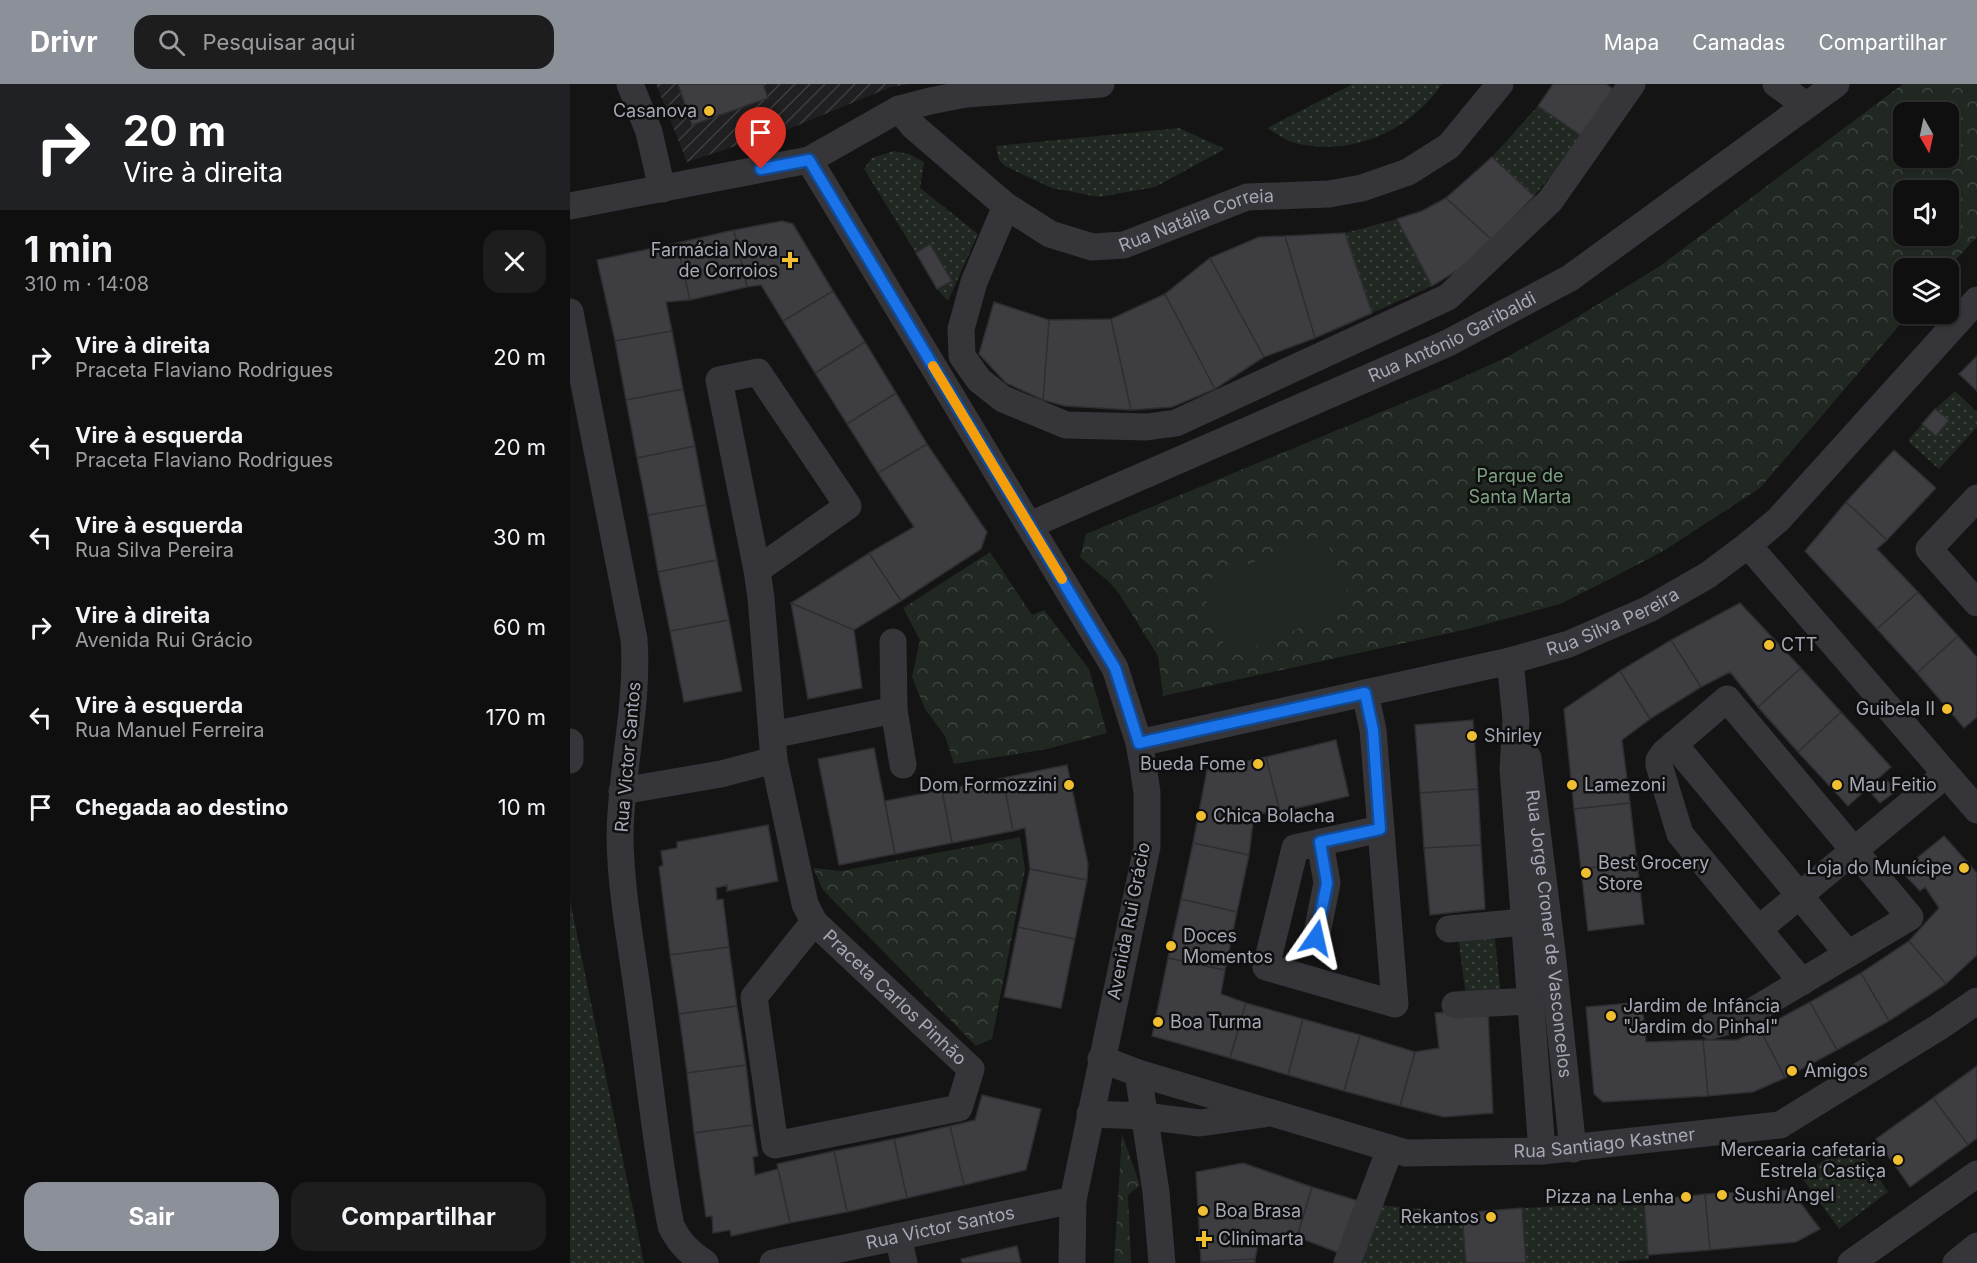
<!DOCTYPE html>
<html lang="pt">
<head>
<meta charset="utf-8">
<style>
  :root { --surface:#0f0f10; --page:#1d1d1e; --text:#f1f3f6; --muted:#9b9c9f; --line:#2f2f30; --accent:#8c9099 }
  body { margin:0; font-family:Inter,sans-serif; background:var(--page); color:var(--text); height:100vh; display:flex; flex-direction:column; font-size:22px; white-space:nowrap }
  * { box-sizing:border-box; margin:0 }
  p { font-size:20px; color:var(--muted) }
  .icon { flex:none; width:33px; height:33px; fill:none; stroke:currentColor; stroke-width:2; stroke-linecap:round; stroke-linejoin:round }
  .map { position:relative; flex:1; overflow:hidden }
  .panel { display:flex; flex-direction:column; background:var(--surface); width:570px }
  .panel>* { flex:none }
  .top-card { background:#202124; color:#fff; overflow:hidden }
  .needle { width:39px; rotate:171deg }
  .fabs { position:absolute; left:1323px; top:18px; display:grid; gap:12px }
  .fabs a { display:grid; place-items:center; width:66px; height:66px; border-radius:12px; background:var(--surface); box-shadow:0 2px 4px #0004,0 0 0 2px var(--line); font-size:30px }
  .pin { position:absolute; display:grid; place-items:center; width:51px; height:51px; color:#fff; margin:-62px -26px; border-radius:50% 50% 50% 0; rotate:-45deg; box-shadow:0 0 6px #0007 }
  .pin .icon { rotate:45deg }
  .me { position:absolute; width:66px; margin:-33px; rotate:11deg; stroke-linejoin:round; filter:drop-shadow(0 0 4px #0008) }
  .turn { display:flex; align-items:center; gap:21px; height:126px; padding:0 24px; font-size:27px }
  .turn .icon { width:78px; height:78px; stroke-width:2.5 }
  .turn b { display:block; font-size:42px; line-height:51px }
  .round { display:grid; place-items:center; flex:none; width:63px; height:63px; border-radius:18px; background:var(--page) }
  .overview { display:flex; align-items:center; justify-content:space-between; height:102px; padding:0 24px }
  h1 { font-size:36px; font-weight:700; line-height:45px }
  .cta { display:flex; gap:12px; margin-top:auto; padding:12px 24px }
  .cta a { flex:1; height:69px; border-radius:18px; background:var(--accent); color:#fff; font-size:24px; font-weight:700; line-height:69px; text-align:center }
  .cta a+a { background:var(--page); color:var(--text) }
  ul { padding:0; list-style:none }
  li { display:flex; align-items:center; gap:18px; height:90px; padding:0 24px }
  li div { flex:1 }
  li b { display:block; font-size:22px }
  li em { font-style:normal }
  header { display:flex; align-items:center; gap:36px; box-sizing:border-box; height:84px; padding:0 30px; background:var(--accent); color:#fff }
  header strong { font-size:28px }
  nav { display:flex; gap:33px; margin-inline-start:auto; font-size:21px }
  .search { width:420px; height:54px; background:var(--page); display:flex; align-items:center; gap:15px; box-sizing:border-box; padding:0 21px; border-radius:18px; color:var(--muted); font-size:22px }
  main { display:flex; flex:1; min-height:0 }
  .map>svg:first-child { display:block }
  .industrial { fill:url(#industrial-furrows) }
  .grass { fill:url(#grass-dots) }
  .park { fill:url(#park-crowns); fill-rule:evenodd }
  .pitch { fill:#202821 }
  .building { fill:#3e3e42; stroke:#2e2e31; stroke-width:1.5 }
  .lines { fill:none; stroke-linecap:round; stroke-linejoin:round }
  .minor { stroke:#35353a; stroke-width:27 }
  .route-casing { stroke:#114b97; stroke-width:15 }
  .route { stroke:#1a73e8; stroke-width:10 }
  .slow { stroke:#f59e0b; stroke-width:10 }
  .poi-dot { fill:#f0be31; stroke:#0f0f10; stroke-width:2 }
  .labels { text-anchor:middle; stroke-width:5; stroke-linejoin:round; paint-order:stroke }
  .poi-label { font-size:18px; fill:#a5a9b6; stroke:#0f0f10; text-anchor:start }
  .street-label { font-size:18px; fill:#a5a9b6; stroke:#0f0f10 }
  .park-label { font-size:18px; fill:#7ca181; stroke:#0f0f10 }
</style>
</head>
<body>
<header>
<strong>Drivr</strong>
<div class="search"><svg class="icon" aria-label="search" viewBox="0 0 24 24"><circle cx="10" cy="10" r="6"/><path d="M15 15l6 6"/></svg>Pesquisar aqui</div>
<nav><a>Mapa</a><a>Camadas</a><a>Compartilhar</a></nav>
</header>
<main>
<section class="panel">
<div class="top-card">
<div class="turn"><svg class="icon" aria-label="right" viewBox="0 0 24 24"><path d="M7 20v-9h11M14 6l5 5-5 5"/></svg><div><b>20 m</b>Vire à direita</div></div>
</div>
<div class="overview"><div><h1>1 min</h1><p>310 m · 14:08</p></div><a class="round"><svg class="icon" aria-label="close" viewBox="0 0 24 24"><path d="M6 6l12 12M18 6L6 18"/></svg></a></div>
<ul>
<li><svg class="icon" aria-label="right" viewBox="0 0 24 24"><path d="M7 20v-9h11M14 6l5 5-5 5"/></svg><div><b>Vire à direita</b><p>Praceta Flaviano Rodrigues</p></div><em>20 m</em></li>
<li><svg class="icon" aria-label="left" viewBox="0 0 24 24"><path d="M17 20v-9H6M10 6l-5 5 5 5"/></svg><div><b>Vire à esquerda</b><p>Praceta Flaviano Rodrigues</p></div><em>20 m</em></li>
<li><svg class="icon" aria-label="left" viewBox="0 0 24 24"><path d="M17 20v-9H6M10 6l-5 5 5 5"/></svg><div><b>Vire à esquerda</b><p>Rua Silva Pereira</p></div><em>30 m</em></li>
<li><svg class="icon" aria-label="right" viewBox="0 0 24 24"><path d="M7 20v-9h11M14 6l5 5-5 5"/></svg><div><b>Vire à direita</b><p>Avenida Rui Grácio</p></div><em>60 m</em></li>
<li><svg class="icon" aria-label="left" viewBox="0 0 24 24"><path d="M17 20v-9H6M10 6l-5 5 5 5"/></svg><div><b>Vire à esquerda</b><p>Rua Manuel Ferreira</p></div><em>170 m</em></li>
<li><svg class="icon" aria-label="arrive" viewBox="0 0 24 24"><path d="M6 21V4h12l-3 4 3 4H6"/></svg><div><b>Chegada ao destino</b></div><em>10 m</em></li>
</ul>
<div class="cta"><a>Sair</a><a>Compartilhar</a></div>
</section>
<div class="map">
<svg width="1407" height="1179" viewBox="0 0 1407 1179">
  <defs>
    <pattern id="industrial-furrows" width="10" height="10" patternUnits="userSpaceOnUse" patternTransform="scale(1.5)"><rect width="10" height="10" fill="#202022"/><path d="M-1 1l2-2M0 10L10 0M9 11l2-2" fill="none" stroke="#3d3e40"/></pattern>
    <pattern id="grass-dots" width="8" height="8" patternUnits="userSpaceOnUse" patternTransform="scale(1.5)"><rect width="8" height="8" fill="#202821"/><path d="M2 2h.1M6 6h.1" fill="none" stroke="#3d443f" stroke-width="1.8" stroke-linecap="round"/></pattern>
    <pattern id="park-crowns" width="20" height="18" patternUnits="userSpaceOnUse" patternTransform="scale(1.5)"><rect width="20" height="18" fill="#202821"/><path d="M2 6a3 3 0 1 1 6 0M12 15a3 3 0 1 1 6 0" fill="none" stroke="#3d443f"/></pattern>
  </defs>
  <rect width="100%" height="100%" fill="#141415"/>
  <!-- industrial -->
  <path class="industrial" d="M86,0H340L321,3L221,44L117,78Z"/>
  <!-- grass -->
  <path class="grass" d="M783,0H872C840,47 782,73 725,59C716,57 706,49 697,44Z
    M968,22L1013,53L964,112L922,73Z
    M609,44L655,65L585,103L529,113L482,104L435,82L429,76L426,62Z
    M324,67L339,70L354,78L350,104L408,150L378,217L367,205L382,196L361,161L346,169L294,85L302,74Z
    M827,135L862,202L802,229L775,149Z
    M1385,307L1407,328V343L1369,385L1340,359L1339,355L1352,340L1366,352L1379,336L1365,325Z
    M0,816L74,1179H0Z
    M924,846L931,912L896,914L888,851Z
    M1285,1058L1318,1108L1269,1145L1230,1091Z
    M1074,1117L1079,1175L1049,1177L1048,1179H956L952,1124Z
    M799,1120L892,1129L896,1179H790Z"/>
  <!-- park -->
  <path class="park" d="M1333,0H1407V153L1378,184H1334V230H1339L1190,404L1095,466L1040,495L990,520L898,545L593,612L588,572L550,511L539,498L510,473L516,450L869,304L937,273L999,238L1090,182ZM1334,28H1378V74H1334ZM1334,106H1378V152H1334Z
    M420,468L462,531L474,526L519,585L537,649L477,665L384,680L375,652L355,625L342,593L350,556L333,524Z
    M450,753L455,785L422,955L406,962L253,806L243,784L271,787Z
    M552,1050L570,1101L558,1111L561,1179H544Z"/>
  <!-- pitch -->
  <path class="pitch" d="M754,451L783,522L659,573L629,499Z"/>
  <!-- building -->
  <path class="building" d="M108,0H193L198,14L122,41Z
    M983,0H1036L1046,7L1013,53L968,22Z
    M922,73L964,112L922,156L876,114Z
    M876,114L922,156L900,179L862,202L827,135L852,127Z
    M212,137L223,140L263,207L213,237L191,201L177,203L164,146Z
    M164,146L177,203L120,216L107,159Z
    M775,149L802,229L745,254L715,152Z
    M715,152L745,254L694,273L640,174L689,153Z
    M107,159L120,216L96,218L102,247L45,257L27,176Z
    M360,160L382,197L367,205L346,169Z
    M640,174L694,273L645,305L595,210Z
    M263,207L295,258L245,289L213,237Z
    M595,210L645,305L602,323L561,326L541,235Z
    M424,218L479,236L473,316L436,299L409,270Z
    M541,235L561,326L495,322L473,316L479,236Z
    M102,247L113,305L56,316L45,257Z
    M295,258L326,309L277,340L245,289Z
    M1407,272V307L1389,290Z
    M113,305L125,362L67,374L56,316Z
    M326,309L357,360L308,389L277,340Z
    M1365,325L1379,336L1366,352L1352,340Z
    M357,360L417,448L411,465L331,517L299,469L344,443L308,389Z
    M125,362L136,421L78,431L67,374Z
    M1324,366L1366,404L1317,456L1276,418Z
    M1276,418L1317,456L1307,465L1348,508L1307,545L1235,467Z
    M136,421L147,476L88,488L78,431Z
    M299,469L331,517L284,546L221,519Z
    M147,476L159,536L100,547L88,488Z
    M1348,508L1388,552L1347,589L1307,545Z
    M221,519L284,546L292,604L238,615Z
    M1170,519L1231,584L1188,623L1160,588L1131,603L1101,556Z
    M159,536L172,607L114,618L100,547Z
    M1388,552L1407,573V633L1394,644L1347,589Z
    M1101,556L1131,603L1080,635L1050,587Z
    M1231,584L1271,628L1228,668L1188,623Z
    M1050,587L1080,635L1052,656L1060,719L1004,725L994,625Z
    M1271,628L1321,683L1278,722L1228,668Z
    M903,636L908,705L850,709L845,641Z
    M766,656L779,712L710,728L696,673Z
    M304,664L325,770L269,781L248,675Z
    M696,673L710,728L684,730L679,771L623,759L637,686Z
    M497,681L518,780L517,796L460,785L455,744L443,747L433,694Z
    M433,694L443,747L382,759L372,706Z
    M1317,696L1326,707L1310,719L1301,709Z
    M908,705L911,761L854,764L850,709Z
    M372,706L382,759L325,770L315,717Z
    M1060,719L1067,778L1011,785L1004,725Z
    M198,741L208,797L157,807V801L146,804L147,816L153,815L159,863L100,871L89,783L93,781L91,767L107,764V758Z
    M1374,752L1407,789V871L1376,900L1339,857L1369,824L1355,803L1350,807L1331,787Z
    M623,759L679,771L667,828L611,815Z
    M911,761L915,825L860,831L854,764Z
    M1067,778L1074,840L1018,847L1011,785Z
    M460,785L517,796L505,855L448,843Z
    M611,815L667,828L655,886L598,874Z
    M448,843L505,855L491,924L434,913Z
    M1339,857L1376,900L1319,937L1291,889Z
    M159,863L167,922L109,930L100,871Z
    M598,874L655,886L651,910L676,919L660,974L582,952Z
    M1291,889L1319,937L1267,966L1240,918Z
    M1072,918L1076,958L1133,956L1138,1012L1033,1018L1024,1010L1016,923Z
    M1240,918L1267,966L1215,994L1190,945Z
    M676,919L733,935L718,991L660,974Z
    M167,922L176,981L117,989L109,930Z
    M918,926L923,1029L874,1033L830,1022L845,968L869,964L865,929Z
    M733,935L790,951L774,1007L718,991Z
    M1190,945L1215,994L1183,1008L1138,1012L1133,956H1167Z
    M790,951L845,968L830,1022L774,1007Z
    M176,981L183,1041L124,1049L117,989Z
    M1407,982V1054L1398,1061L1363,1014Z
    M412,1011L471,1025L456,1086L394,1101L380,1042L405,1036Z
    M1363,1014L1398,1061L1340,1103L1306,1055Z
    M183,1041L188,1072L183,1073L185,1091L208,1085L220,1139L161,1152L160,1146L143,1149L142,1132L136,1133L124,1049Z
    M380,1042L394,1101L337,1114L324,1055Z
    M324,1055L337,1114L277,1128L264,1067Z
    M264,1067L277,1128L220,1139L207,1080Z
    M673,1079L742,1103L727,1153L698,1150L688,1161L685,1175L631,1178L626,1088Z
    M742,1103L799,1120L780,1173L727,1153Z
    M1221,1106L1250,1145L1226,1158L1140,1166L1135,1110Z
    M1135,1110L1140,1166L1078,1171L1074,1117Z
    M952,1124L956,1179H896L892,1129Z
    M447,1162L451,1179H392L391,1175Z
    M685,1175V1179H631V1178Z"/>
  <g class="lines">
    <!-- minor -->
    <g class="minor">
      <path d="M60,0L79,48L92,105"/>
      <path d="M1206,0L1236,21"/>
      <path id="s1" d="M329,25L343,42L436,122L480,150L522,163L554,161L677,113L759,110L792,104L838,88L879,62L930,0"/>
      <path d="M239,76L545,584L569,659L573,681L577,709V763L503,1116L502,1179"/>
      <path d="M0,122L239,76L329,25L360,17L396,10L531,0"/>
      <path d="M436,122L404,198L391,245L392,272L409,296L433,315L496,341L577,343L606,339L878,213L980,117L1062,0"/>
      <path d="M0,228L64,555C69,622 50,688 50,755C51,811 63,870 70,926C80,998 87,1071 101,1142C109,1159 120,1169 135,1179"/>
      <path d="M1407,414L1359,465L1407,519"/>
      <path id="s2" d="M460,441L878,259L1000,194L1266,0"/>
      <path d="M1178,461L1407,726"/>
      <path d="M323,558L324,626"/>
      <path d="M940,577L946,636L943,685L972,1067"/>
      <path d="M795,609L803,646L825,920L696,883L725,764L810,745"/>
      <path d="M202,651L324,626L333,681"/>
      <path d="M0,658V676"/>
      <path id="s3" d="M569,659L940,577L999,560L1079,525L1138,491L1178,461L1208,436L1407,216"/>
      <path d="M1104,660L1278,870"/>
      <path id="s4" d="M958,674L981,859L1003,1065"/>
      <path id="s5" d="M204,676L235,820L244,838L401,985L389,1024L205,1061L184,913L244,838"/>
      <path d="M52,707L151,690L204,676L191,514L187,486L278,422L188,288L149,296L187,486"/>
      <path d="M879,845L954,838"/>
      <path d="M1189,845L1375,691"/>
      <path d="M746,854L757,799L750,758"/>
      <path d="M885,921L960,917"/>
      <path d="M1141,942L1171,934L1340,833L1157,615L1094,669L1089,676V681L1110,750L1232,898"/>
      <path id="s6" d="M531,975L568,989L836,1069L972,1067L1210,1041L1369,943L1407,917"/>
      <path d="M568,989L586,1108L592,1179"/>
      <path d="M520,1030L574,1032L630,1039L694,1030"/>
      <path d="M328,1153L334,1179"/>
      <path id="s7" d="M203,1179L503,1116"/>
      <path d="M777,1179L820,1065"/>
      <path d="M1281,1179L1407,1090"/>
      <path d="M1386,1179L1407,1162"/>
    </g>
  </g>
  <g class="lines">
    <defs>
      <path id="route" d="M191,85L239,76L545,584L569,659L795,609L803,646L810,745L750,758L757,799L746,854"/>
    </defs>
    <!-- route casing -->
    <use href="#route" class="route-casing"/>
    <!-- route -->
    <use href="#route" class="route"/>
    <!-- slow -->
    <path class="slow" d="M363,282L492,495"/>
  </g>
  <!-- markers -->
  <g class="poi-dot">
    <circle cx="139" cy="27" r="6"/>
    <path d="M217 167h6v6h6v6h-6v6h-6v-6h-6v-6h6z"/>
    <circle cx="1199" cy="561" r="6"/>
    <circle cx="1377" cy="625" r="6"/>
    <circle cx="902" cy="652" r="6"/>
    <circle cx="688" cy="680" r="6"/>
    <circle cx="499" cy="701" r="6"/>
    <circle cx="1002" cy="701" r="6"/>
    <circle cx="1267" cy="701" r="6"/>
    <circle cx="631" cy="732" r="6"/>
    <circle cx="1394" cy="784" r="6"/>
    <circle cx="1016" cy="789" r="6"/>
    <circle cx="601" cy="862" r="6"/>
    <circle cx="1041" cy="932" r="6"/>
    <circle cx="588" cy="938" r="6"/>
    <circle cx="1222" cy="987" r="6"/>
    <circle cx="1328" cy="1076" r="6"/>
    <circle cx="1152" cy="1111" r="6"/>
    <circle cx="1116" cy="1113" r="6"/>
    <circle cx="633" cy="1127" r="6"/>
    <circle cx="921" cy="1133" r="6"/>
    <path d="M631 1146h6v6h6v6h-6v6h-6v-6h-6v-6h6z"/>
  </g>
  <g class="labels">
    <!-- poi labels -->
    <g class="poi-label">
      <text x="127" y="33" text-anchor="end">Casanova</text>
      <text x="208" y="172" text-anchor="end">Farmácia Nova<tspan x="208" dy="21">de Corroios</tspan></text>
      <text x="1211" y="567">CTT</text>
      <text x="1365" y="631" text-anchor="end">Guibela II</text>
      <text x="914" y="658">Shirley</text>
      <text x="676" y="686" text-anchor="end">Bueda Fome</text>
      <text x="487" y="707" text-anchor="end">Dom Formozzini</text>
      <text x="1014" y="707">Lamezoni</text>
      <text x="1279" y="707">Mau Feitio</text>
      <text x="643" y="738">Chica Bolacha</text>
      <text x="1028" y="785">Best Grocery<tspan x="1028" dy="21">Store</tspan></text>
      <text x="1382" y="790" text-anchor="end">Loja do Munícipe</text>
      <text x="613" y="858">Doces<tspan x="613" dy="21">Momentos</tspan></text>
      <text x="1053" y="928">Jardim de Infância<tspan x="1053" dy="21">"Jardim do Pinhal"</tspan></text>
      <text x="600" y="944">Boa Turma</text>
      <text x="1234" y="993">Amigos</text>
      <text x="1316" y="1072" text-anchor="end">Mercearia cafetaria<tspan x="1316" dy="21">Estrela Castiça</tspan></text>
      <text x="1164" y="1117">Sushi Angel</text>
      <text x="1104" y="1119" text-anchor="end">Pizza na Lenha</text>
      <text x="645" y="1133">Boa Brasa</text>
      <text x="909" y="1139" text-anchor="end">Rekantos</text>
      <text x="648" y="1161">Clinimarta</text>
    </g>
    <!-- street labels -->
    <g class="street-label">
      <text dy="6" stroke="none"><textPath href="#s1" startOffset="350">Rua Natália Correia</textPath></text>
      <text dy="6" stroke="none"><textPath href="#s2" startOffset="462">Rua António Garibaldi</textPath></text>
      <text dy="6" stroke="none"><textPath href="#s3" startOffset="490">Rua Silva Pereira</textPath></text>
      <text transform="translate(58 673) rotate(-85)" y="6">Rua Victor Santos</text>
      <text transform="translate(559 837) rotate(-79)" y="6">Avenida Rui Grácio</text>
      <text dy="6" stroke="none"><textPath href="#s4" startOffset="177">Rua Jorge Croner de Vasconcelos</textPath></text>
      <text dy="6" stroke="none"><textPath href="#s5" startOffset="278">Praceta Carlos Pinhão</textPath></text>
      <text dy="6" stroke="none"><textPath href="#s6" startOffset="518">Rua Santiago Kastner</textPath></text>
      <text dy="6" stroke="none"><textPath href="#s7" startOffset="171">Rua Victor Santos</textPath></text>
    </g>
    <!-- park labels -->
    <g class="park-label">
      <text x="950" y="398">Parque de<tspan x="950" dy="21">Santa Marta</tspan></text>
    </g>
  </g>
</svg>
<div class="fabs">
<a><svg class="needle" viewBox="-14 -14 28 28"><path d="M0-13l5 13h-10z" fill="#e53935"/><path d="M0 13l5-13h-10z" fill="#9b9c9f"/></svg></a>
<a><svg class="icon" aria-label="sound" viewBox="0 0 24 24"><path d="M4 9h4l5-4v14l-5-4H4zM17 9q2 3 0 6"/></svg></a>
<a><svg class="icon" aria-label="layers" viewBox="0 0 24 24"><path d="M12 4l9 5-9 5-9-5zM3 14l9 5 9-5"/></svg></a>
</div>
<div class="pin" style="left:191px;top:85px;background:#d93025"><svg class="icon" aria-label="arrive" viewBox="0 0 24 24"><path d="M6 21V4h12l-3 4 3 4H6"/></svg></div>
<svg class="me" style="left:746px;top:854px" viewBox="-20 -20 40 40"><path d="M0-17L14 15 0 8-14 15z" fill="#1a73e8" stroke="#fff" stroke-width="4"/></svg>
</div>
</main>
</body>
</html>
